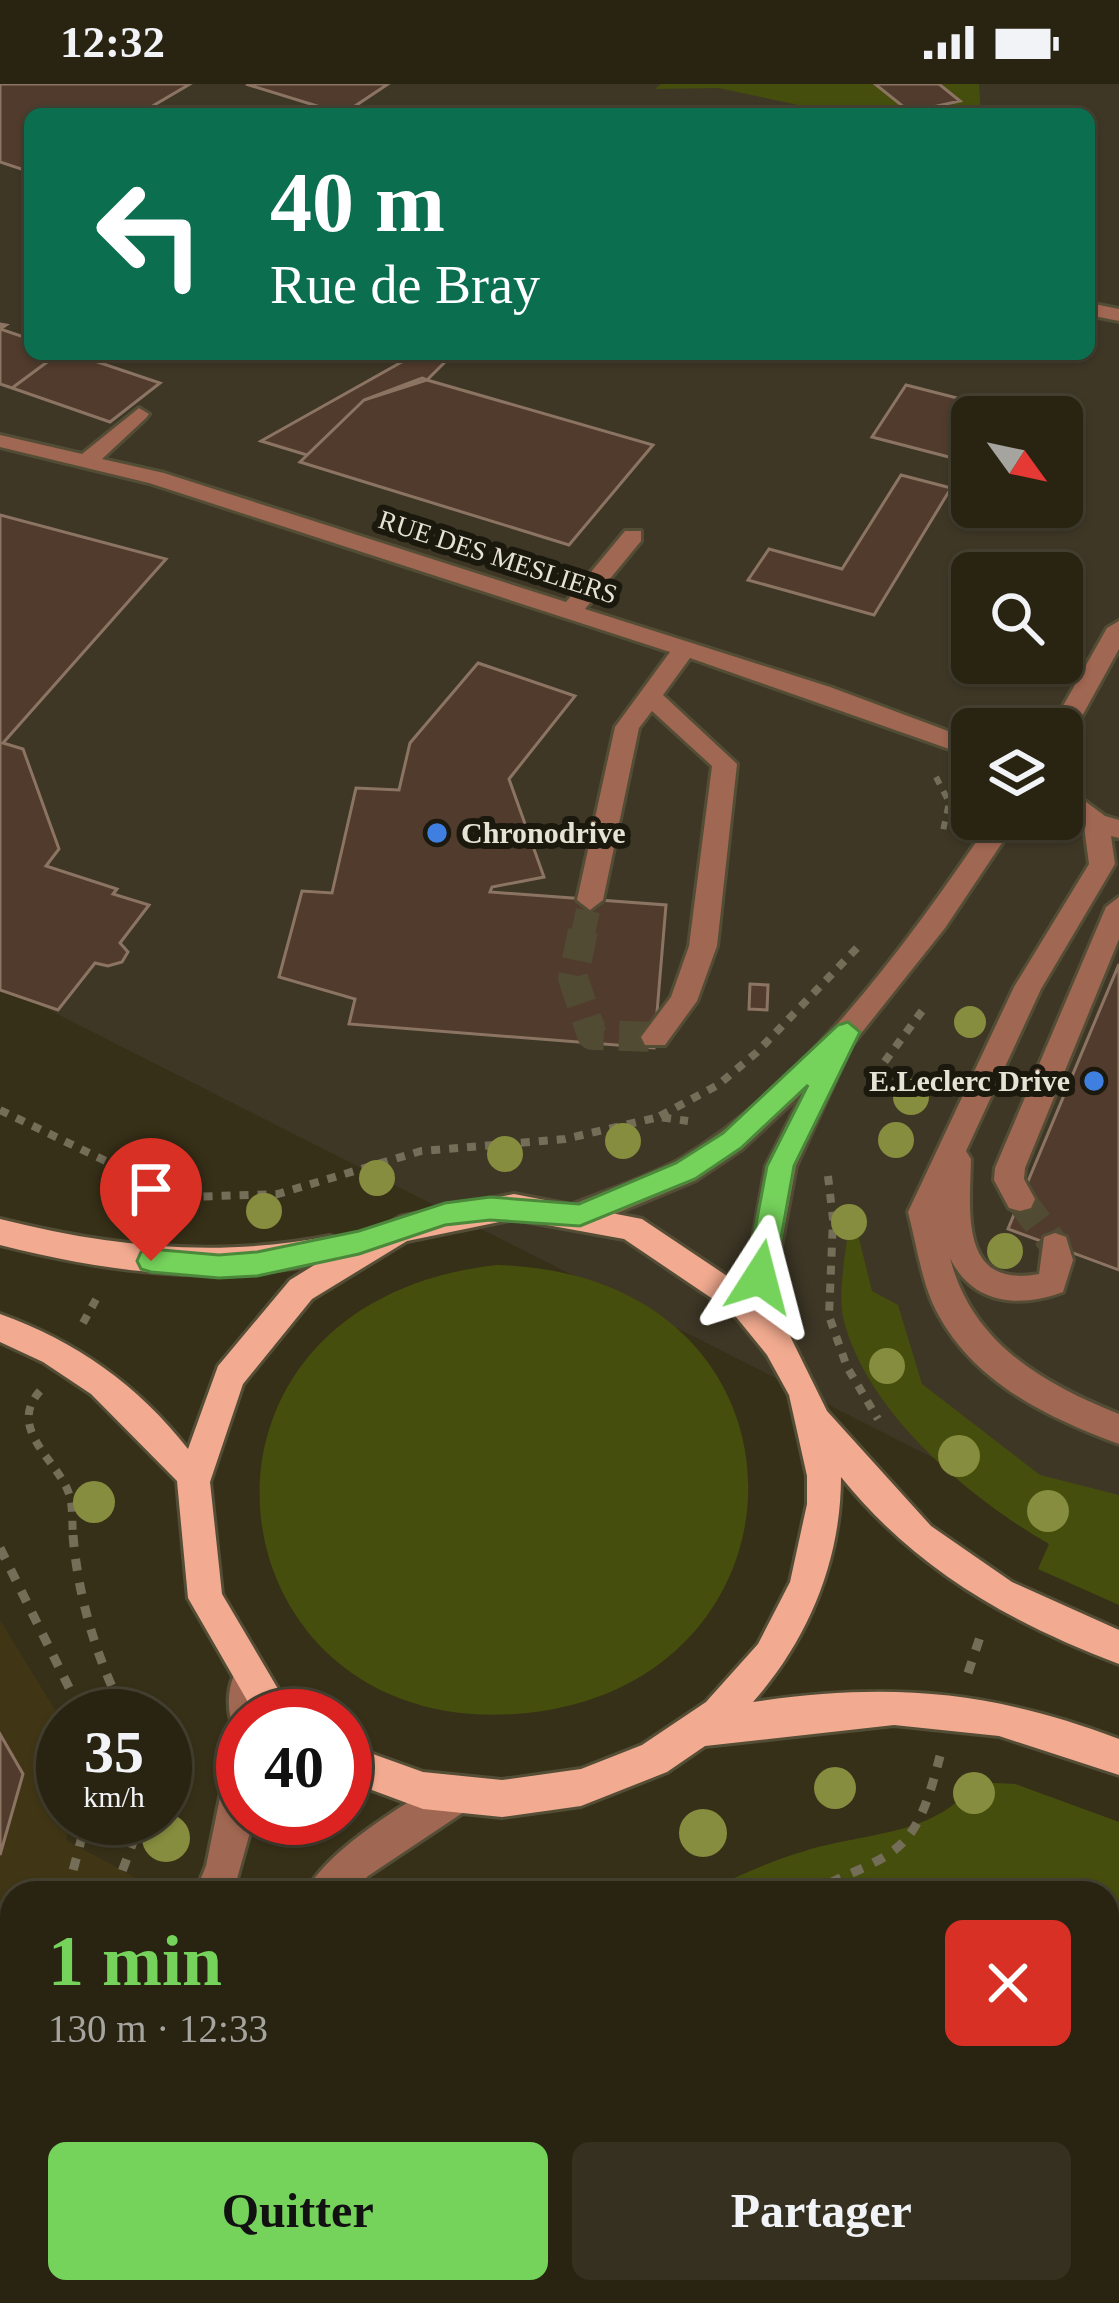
<!DOCTYPE html>
<html lang="fr">
<head>
<meta charset="utf-8">
<style>
  :root { --surface:#292412; --page:#353020; --text:#f1f3f6; --muted:#a5a49f; --line:#454132; --accent:#75d25b }
  body { margin:0; font-family:"Times New Roman",serif; background:var(--page); color:var(--text); height:100vh; display:flex; flex-direction:column; font-size:45px; white-space:nowrap }
  * { box-sizing:border-box; margin:0 }
  p { font-size:39px; color:var(--muted) }
  .icon { flex:none; width:66px; height:66px; fill:none; stroke:currentColor; stroke-width:2; stroke-linecap:round; stroke-linejoin:round }
  .map { position:relative; flex:1; overflow:hidden }
  .drawer { position:absolute; left:0px; top:1797px; width:1119px; height:423px; display:flex; flex-direction:column; background:var(--surface); border-radius:36px 36px 0 0; box-shadow:0 3px 9px #0004,0 0 0 3px var(--line) }
  .drawer>* { flex:none }
  .banner { position:absolute; left:24px; top:24px; width:1071px; height:252px; border-radius:18px; box-shadow:0 3px 9px #0004,0 0 0 3px var(--line); background:#0b6e4f; color:#fff; overflow:hidden }
  .needle { width:78px; rotate:123deg }
  .tools { position:absolute; left:951px; top:312px; display:grid; gap:24px }
  .tools a { display:grid; place-items:center; width:132px; height:132px; border-radius:18px; background:var(--surface); box-shadow:0 3px 9px #0004,0 0 0 3px var(--line); font-size:60px }
  .speed { position:absolute; left:36px; top:1605px; display:flex; gap:24px; font-size:60px; font-weight:700; text-align:center }
  .speed>* { display:grid; place-content:center; width:156px; height:156px; border-radius:50%; background:var(--surface); box-shadow:0 3px 9px #0004,0 0 0 3px var(--line); line-height:1 }
  .speed small { font-size:30px; font-weight:400 }
  .speed .limit { border:18px solid #d22; background:#fff; color:#111 }
  .pin { position:absolute; display:grid; place-items:center; width:102px; height:102px; color:#fff; margin:-123px -51px; border-radius:50% 50% 50% 0; rotate:-45deg; box-shadow:0 0 12px #0007 }
  .pin .icon { rotate:45deg }
  .me { position:absolute; width:132px; margin:-66px; rotate:9deg; stroke-linejoin:round; filter:drop-shadow(0 0 9px #0008) }
  .turn { display:flex; align-items:center; gap:42px; height:252px; padding:0 48px; font-size:54px }
  .turn .icon { width:156px; height:156px; stroke-width:2.5 }
  .turn b { display:block; font-size:84px; line-height:102px }
  .round { display:grid; place-items:center; flex:none; width:126px; height:126px; border-radius:18px; background:var(--page) }
  .summary { display:flex; align-items:center; justify-content:space-between; height:204px; padding:0 48px }
  h1 { font-size:72px; font-weight:700; line-height:90px; color:var(--accent) }
  .action { display:flex; gap:24px; margin-top:auto; padding:24px 48px }
  .action a { flex:1; height:138px; border-radius:18px; background:var(--accent); color:#111; font-size:48px; font-weight:700; line-height:138px; text-align:center }
  .action a+a { background:var(--page); color:var(--text) }
  .status { display:flex; justify-content:space-between; align-items:center; height:84px; padding:0 60px; background:var(--surface); direction:ltr }
  .status svg { height:33px; fill:currentColor }
  .map>svg:first-child { display:block }
  .built { fill:#403616 }
  .industrial { fill:#3e3726; fill-rule:evenodd }
  .green { fill:#464e0d }
  .building { fill:#513b2c; stroke:#8c7463; stroke-width:3 }
  .lines { fill:none; stroke-linecap:round; stroke-linejoin:round }
  .minor-tunnel-far1 { stroke:#514b34; stroke-width:24; stroke-dasharray:24 12; stroke-linecap:butt }
  .minor-tunnel { stroke:#514b34; stroke-width:30; stroke-dasharray:30 15; stroke-linecap:butt }
  .minor-casing { stroke:#534d36; stroke-width:6 }
  .major-casing { stroke:#534d36; stroke-width:6 }
  .path-far2 { stroke:#746e59; stroke-width:6; stroke-dasharray:8 8; stroke-linecap:butt }
  .path-far1 { stroke:#746e59; stroke-width:8; stroke-dasharray:9 9; stroke-linecap:butt }
  .path { stroke:#746e59; stroke-width:9; stroke-dasharray:12 12; stroke-linecap:butt }
  .minor { fill:#a06752; fill-rule:evenodd }
  .major { fill:#f2ab90; fill-rule:evenodd }
  .tree { fill:#868d3e }
  .route { fill:#75d25b; stroke:#4c883b; stroke-width:3 }
  .shop-dot { fill:#3f7fe0; stroke:#1b180e; stroke-width:4.5 }
  .labels { text-anchor:middle; stroke-width:12; stroke-linejoin:round; paint-order:stroke }
  .far-street-label { font-size:27px; fill:#e7e3d4; stroke:#1b180e }
  .poi-label { font-size:30px; font-weight:bold; fill:#e7e3d4; stroke:#1b180e; text-anchor:start }
</style>
</head>
<body>
<div class="status"><b>12:32</b><svg viewBox="0 0 49 12"><path d="M0 12V9h3v3zM5 12V6h3v6zM10 12V3h3v9zM15 12V0h3v12zM26 1h20v11H26zM47 4h2v5h-2z"/></svg></div>
<div class="map">
<svg width="1119" height="2219" viewBox="0 0 1119 2219">
  <rect width="100%" height="100%" fill="#373018"/>
  <!-- built -->
  <path class="built" d="M0,1536L63,1639V1734H72L66,1756L164,1809H12V2208H1107V1976L1119,1981V2219H0Z"/>
  <!-- industrial -->
  <path class="industrial" d="M0,0H1119V1468L0,901ZM30,30H1089V270H30ZM972,333H1062V423H972ZM972,489H1062V579H972ZM972,645H1062V735H972Z"/>
  <!-- green -->
  <path class="green" d="M661,0H875L910,28L959,17L939,0H979L981,30H840L719,4L655,5Z
    M851,1122L872,1207L898,1221L922,1300L1040,1391L1119,1411V1521L1038,1485L1049,1460C969,1414 865,1327 843,1233C837,1206 849,1151 851,1122Z
    M497,1181C833,1190 825,1609 515,1630C205,1651 152,1219 497,1181Z
    M976,1698L1015,1700L1119,1738V1981L1107,1976V1809H704C736,1792 773,1776 808,1766C867,1748 936,1752 976,1698Z"/>
  <!-- building -->
  <path class="building" d="M0,0H190L139,30H30V88L0,78Z
    M246,0H388L343,30Z
    M875,0H939L960,17L910,28Z
    M0,240L6,241L0,245L30,255V270H58L12,304L0,300Z
    M58,270H74L160,299L110,338L12,304Z
    M416,270H453L427,296L364,316L307,371L261,357Z
    M422,294L427,296L653,361L569,461L300,378L364,316Z
    M906,301L1032,333H972V379L872,353Z
    M901,391L951,404L874,531L748,496L769,465L842,485Z
    M0,431L166,475L3,659L23,665L59,765L46,782L117,805L113,810L149,821L120,859L128,868L122,878L108,882L95,879L58,926L0,906Z
    M478,579L575,612L509,695L544,793L492,803L490,808L666,821L654,964L349,940L355,915L279,893L302,807L332,809L356,704L399,706L410,659Z
    M1119,880V1186L1008,1145Z
    M750,900L768,901L767,926L749,925Z
    M0,1650L23,1690L0,1771Z
    M525,2208H902L898,2219H527Z"/>
  <g class="lines">
    <!-- minor-tunnel-far1 -->
    <path class="minor-tunnel-far1" d="M583,850L590,816"/>
    <!-- minor-tunnel -->
    <path class="minor-tunnel" d="M583,847L573,894L592,951L655,953
      M1020,1115L1055,1162"/>
    <defs>
      <path id="minor" d="M1089,219L1119,225V237L1089,231Z
        M139,324L149,330L146,334L102,375L164,389L566,518L625,447H641V457L585,525L830,603L972,656V673L690,574L663,611L737,680L717,862L697,917L665,961H645L641,953L671,913L689,862L712,682L652,627L639,644L603,816L590,826L577,816L615,643L670,568L149,399L0,363V351L82,370Z
        M1119,537V565L1071,652L1062,654V645H1050L1107,544Z
        M1062,700L1105,732L1119,736V754L1111,752L1115,780L1041,905L966,1067L971,1075C970,1127 959,1205 1039,1190L1044,1153L1055,1149L1066,1153L1073,1176L1063,1208C1019,1224 973,1221 950,1174C972,1259 1042,1299 1119,1330V1360C1043,1332 967,1295 932,1218C920,1189 916,1158 908,1128L1014,903L1089,780L1084,742L1062,723Z
        M992,735H1018L945,844L851,962L796,1082L766,1241L755,1245L744,1241L739,1231L766,1082L804,1007L742,1065L696,1096L591,1140L580,1144L569,1140L565,1131L569,1122C605,1107 645,1095 679,1076C807,1001 909,856 992,735Z
        M1119,813V855L1025,1084L1024,1095L1035,1115L1031,1124L1020,1127L1009,1124L994,1096L995,1084L1106,823Z
        M247,1585L260,1591L265,1632H243V1648L234,1645C227,1627 227,1608 234,1591Z
        M243,1675V1734H254L233,1809H195L206,1782L224,1694L230,1681Z
        M457,1692L470,1698L476,1711L470,1724L368,1792L352,1809H306C323,1768 416,1710 457,1692Z
        M34,2208H80L75,2219H29Z"/>
      <path id="major" d="M514,1110L642,1135L754,1210L790,1252L827,1327L931,1442L1012,1498L1119,1546V1580C1009,1538 916,1486 841,1393C841,1477 808,1556 753,1618C889,1598 990,1606 1119,1655V1691L999,1652L894,1641L705,1662L667,1688L581,1722L502,1733L423,1725L345,1696V1660L423,1688L502,1696L581,1685L642,1661L706,1618L758,1560L790,1498L807,1420V1392L789,1311L767,1271L732,1228L624,1155L514,1135L407,1157L312,1215L243,1300L210,1398L222,1510L294,1632H256L188,1514L177,1397L91,1310L43,1278L0,1258V1230C76,1257 138,1301 188,1365L218,1282L290,1196L316,1180C209,1201 105,1188 0,1161V1135C111,1163 217,1174 330,1152L341,1156L345,1164L400,1133Z"/>
    </defs>
    <!-- minor casing -->
    <use href="#minor" class="minor-casing"/>
    <!-- major casing -->
    <use href="#major" class="major-casing"/>
    <!-- path-far2 -->
    <path class="path-far2" d="M936,693L949,718L942,752"/>
    <!-- path-far1 -->
    <path class="path-far1" d="M874,992L922,927
      M0,1026L114,1081L156,1114
      M660,1032L718,1001L756,969L857,864
      M828,1092L833,1135L829,1232L847,1283L878,1335
      M142,1134L156,1114L278,1110L421,1067L565,1055L659,1033L688,1037
      M83,1239L99,1210
      M40,1307C5,1346 61,1378 70,1413C73,1426 72,1441 73,1454"/>
    <!-- path -->
    <path class="path" d="M73,1451C78,1514 97,1576 126,1632
      M0,1464L83,1632
      M968,1589L982,1547
      M84,1745L139,1749L184,1767
      M67,1809L87,1734
      M114,1809L142,1734
      M808,1809C898,1766 914,1775 940,1672
      M0,2054L12,2010
      M0,2179L12,2142
      M121,2219L126,2208
      M144,2219L148,2208"/>
    <!-- minor -->
    <use href="#minor" class="minor"/>
    <!-- major -->
    <use href="#major" class="major"/>
  </g>
  <!-- trees -->
  <g class="tree">
    <circle cx="970" cy="938" r="16"/>
    <circle cx="911" cy="1013" r="18"/>
    <circle cx="896" cy="1056" r="18"/>
    <circle cx="623" cy="1057" r="18"/>
    <circle cx="505" cy="1070" r="18"/>
    <circle cx="377" cy="1094" r="18"/>
    <circle cx="264" cy="1127" r="18"/>
    <circle cx="849" cy="1138" r="18"/>
    <circle cx="1005" cy="1167" r="18"/>
    <circle cx="887" cy="1282" r="18"/>
    <circle cx="959" cy="1372" r="21"/>
    <circle cx="94" cy="1418" r="21"/>
    <circle cx="1048" cy="1427" r="21"/>
    <circle cx="835" cy="1704" r="21"/>
    <circle cx="974" cy="1709" r="21"/>
    <circle cx="703" cy="1749" r="24"/>
    <circle cx="166" cy="1754" r="24"/>
  </g>
  <!-- route -->
  <path class="route" d="M848,938L860,948L794,1082L774,1193L770,1201H750L746,1193L767,1082L808,1001L741,1064L695,1095L580,1142L490,1136L445,1141L359,1170L257,1192L219,1194L151,1188L141,1185L137,1177L141,1168L151,1165L219,1171L257,1168L359,1147L445,1119L490,1113L579,1120L676,1079L723,1049L838,941Z"/>
  <!-- markers -->
  <g class="shop-dot">
    <circle cx="437" cy="749" r="12"/>
    <circle cx="1094" cy="997" r="12"/>
  </g>
  <g class="labels">
    <!-- far-street labels -->
    <g class="far-street-label">
      <text transform="translate(498 473) rotate(18)" y="9">RUE DES MESLIERS</text>
    </g>
    <!-- poi labels -->
    <g class="poi-label">
      <text x="461" y="759">Chronodrive</text>
      <text x="1070" y="1007" text-anchor="end">E.Leclerc Drive</text>
    </g>
  </g>
</svg>
<div class="tools">
<a><svg class="needle" viewBox="-14 -14 28 28"><path d="M0-13l5 13h-10z" fill="#e53935"/><path d="M0 13l5-13h-10z" fill="#a5a49f"/></svg></a>
<a><svg class="icon" aria-label="search" viewBox="0 0 24 24"><circle cx="10" cy="10" r="6"/><path d="M15 15l6 6"/></svg></a>
<a><svg class="icon" aria-label="layers" viewBox="0 0 24 24"><path d="M12 4l9 5-9 5-9-5zM3 14l9 5 9-5"/></svg></a>
</div>
<div class="speed"><div>35<small>km/h</small></div><div class="limit">40</div></div>
<div class="pin" style="left:151px;top:1177px;background:#d93025"><svg class="icon" aria-label="arrive" viewBox="0 0 24 24"><path d="M6 21V4h12l-3 4 3 4H6"/></svg></div>
<svg class="me" style="left:760px;top:1193px" viewBox="-20 -20 40 40"><path d="M0-17L14 15 0 8-14 15z" fill="#75d25b" stroke="#fff" stroke-width="4"/></svg>
<div class="banner">
<div class="turn"><svg class="icon" aria-label="left" viewBox="0 0 24 24"><path d="M17 20v-9H6M10 6l-5 5 5 5"/></svg><div><b>40 m</b>Rue de Bray</div></div>
</div>
<section class="drawer">
<div class="summary"><div><h1>1 min</h1><p>130 m · 12:33</p></div><a class="round" style="background:#d93025;color:#fff"><svg class="icon" aria-label="close" viewBox="0 0 24 24"><path d="M6 6l12 12M18 6L6 18"/></svg></a></div>
<div class="action"><a>Quitter</a><a>Partager</a></div>
</section>
</div>
</body>
</html>
